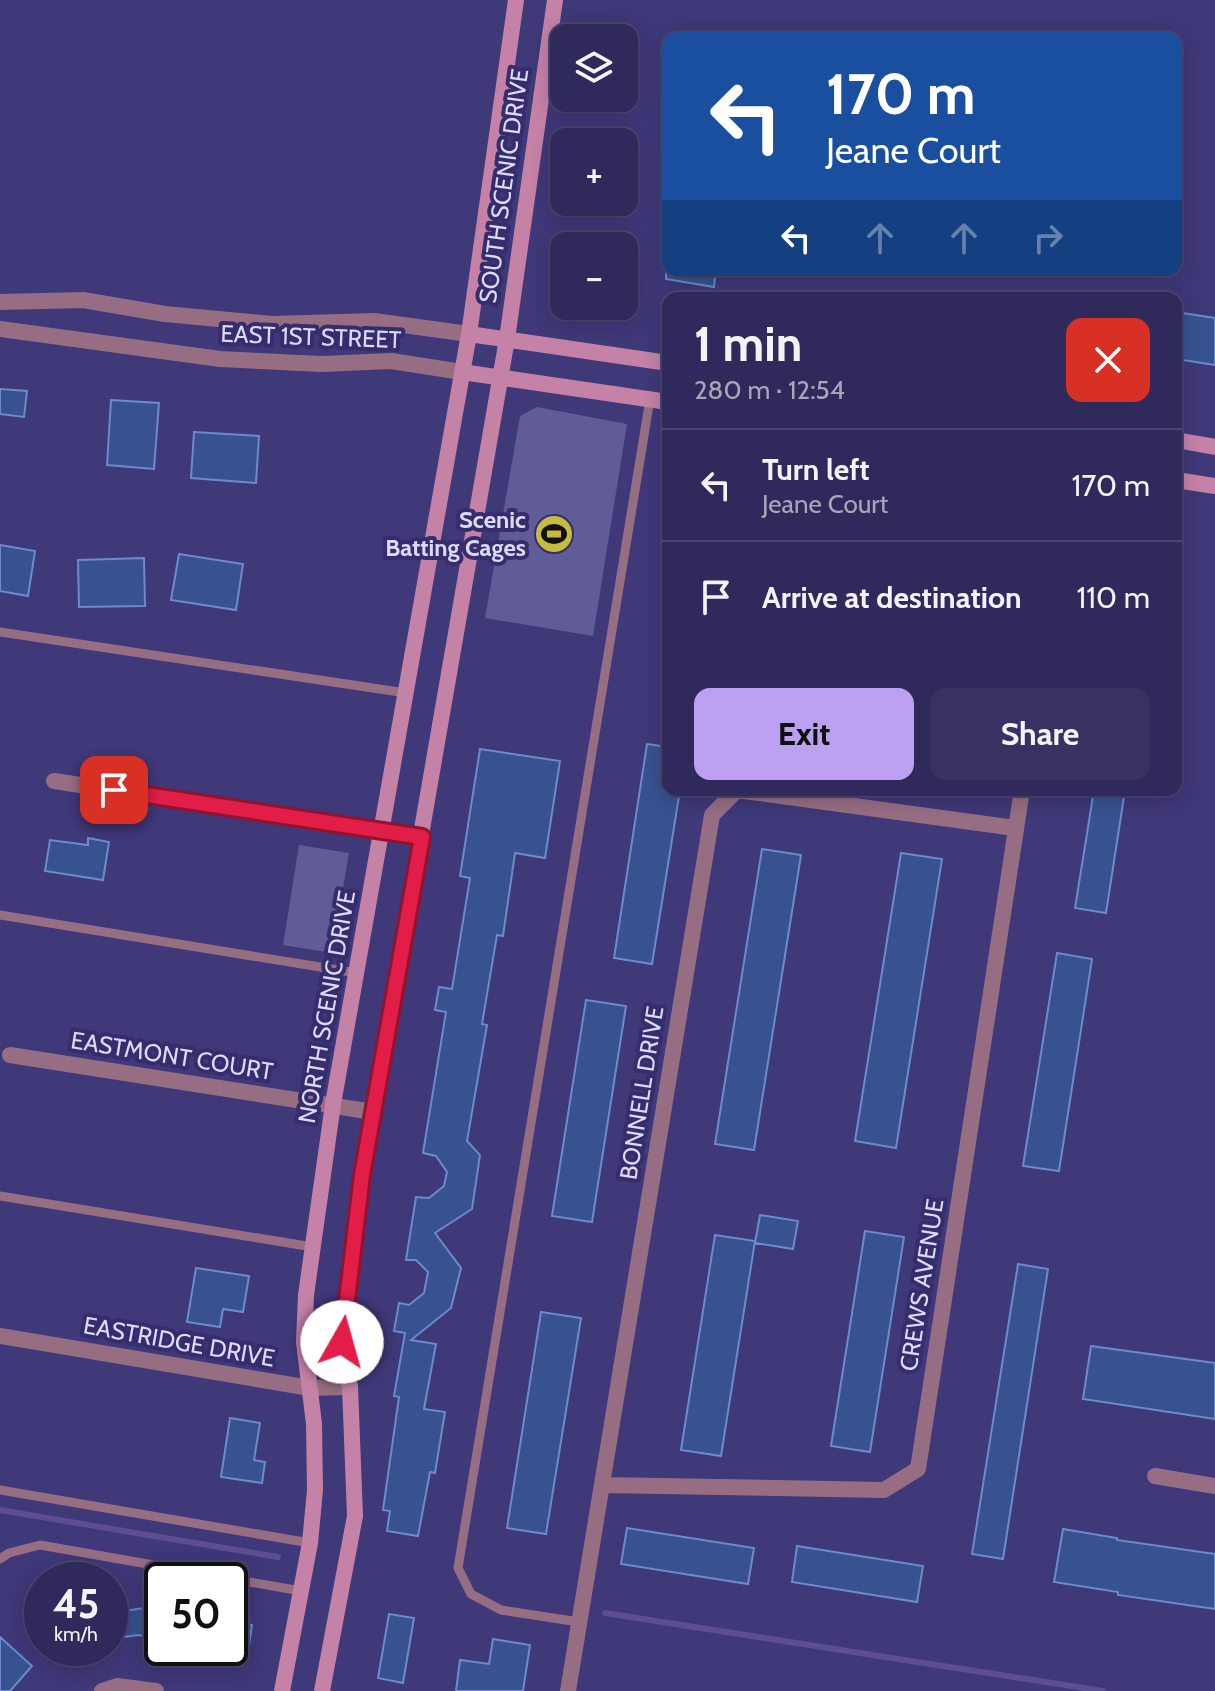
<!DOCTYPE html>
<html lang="en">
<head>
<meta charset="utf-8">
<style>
  :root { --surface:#2f2a5b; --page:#373261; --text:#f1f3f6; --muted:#a7a7bb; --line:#4a4671; --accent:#bca0f2 }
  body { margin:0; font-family:Cabin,sans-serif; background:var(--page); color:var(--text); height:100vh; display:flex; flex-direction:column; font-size:30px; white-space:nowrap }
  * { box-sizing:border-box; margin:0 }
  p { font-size:26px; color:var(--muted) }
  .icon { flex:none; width:44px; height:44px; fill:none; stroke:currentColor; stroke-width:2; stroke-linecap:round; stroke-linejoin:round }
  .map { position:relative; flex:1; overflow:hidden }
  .sheet { position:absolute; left:662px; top:292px; width:520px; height:504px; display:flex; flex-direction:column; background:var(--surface); border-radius:16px; box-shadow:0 4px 20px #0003,0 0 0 2px var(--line) }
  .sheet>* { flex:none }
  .banner { position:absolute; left:662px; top:32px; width:520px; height:244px; border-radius:16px; box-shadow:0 4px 20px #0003,0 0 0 2px var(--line); background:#1a4fa0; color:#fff; overflow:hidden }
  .buttons { position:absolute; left:550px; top:24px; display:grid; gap:16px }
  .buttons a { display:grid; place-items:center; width:88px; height:88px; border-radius:16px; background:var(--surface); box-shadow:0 4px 20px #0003,0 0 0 2px var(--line); font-size:40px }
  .speed { position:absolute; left:24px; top:1562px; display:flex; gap:16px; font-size:40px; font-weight:700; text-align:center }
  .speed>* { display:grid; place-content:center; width:104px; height:104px; border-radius:50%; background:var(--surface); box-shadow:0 4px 20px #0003,0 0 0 2px var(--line); line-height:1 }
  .speed small { font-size:20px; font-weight:400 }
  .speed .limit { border:4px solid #111; border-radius:12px; background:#fff; color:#111 }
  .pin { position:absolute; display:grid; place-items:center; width:68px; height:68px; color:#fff; margin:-34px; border-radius:16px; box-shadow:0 4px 12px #0006 }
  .me { position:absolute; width:88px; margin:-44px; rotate:7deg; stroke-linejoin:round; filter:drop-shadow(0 0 6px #0008) }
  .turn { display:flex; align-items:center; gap:28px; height:168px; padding:0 32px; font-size:36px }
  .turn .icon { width:104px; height:104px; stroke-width:2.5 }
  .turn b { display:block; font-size:56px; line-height:68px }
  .lanes { display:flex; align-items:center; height:76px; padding:0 32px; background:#0003; justify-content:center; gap:40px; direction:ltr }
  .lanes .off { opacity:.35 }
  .round { display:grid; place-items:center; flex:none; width:84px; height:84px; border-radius:16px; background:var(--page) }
  .headline { display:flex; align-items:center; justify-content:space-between; height:136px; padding:0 32px }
  h1 { font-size:48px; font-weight:700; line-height:60px }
  .primary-button { display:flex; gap:16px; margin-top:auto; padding:16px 32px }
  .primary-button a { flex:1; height:92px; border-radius:16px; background:var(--accent); color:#111; font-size:32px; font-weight:700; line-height:92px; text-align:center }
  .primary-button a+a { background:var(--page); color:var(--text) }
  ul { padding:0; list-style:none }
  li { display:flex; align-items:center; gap:24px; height:112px; padding:0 32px; border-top:2px solid var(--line) }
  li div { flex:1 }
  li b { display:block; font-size:30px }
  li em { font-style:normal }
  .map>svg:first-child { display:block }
  .green { fill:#5f5c98 }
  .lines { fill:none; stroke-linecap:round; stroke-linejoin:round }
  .stream { stroke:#5d4d93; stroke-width:6 }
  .building { fill:#385290; stroke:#6c8acd; stroke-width:2 }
  .lane { stroke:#976d84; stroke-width:9 }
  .street { stroke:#976d84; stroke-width:16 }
  .secondary { stroke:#c482a7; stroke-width:16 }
  .route-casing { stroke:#92132f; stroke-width:20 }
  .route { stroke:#e11d48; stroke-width:14 }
  .labels { text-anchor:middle; stroke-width:8; stroke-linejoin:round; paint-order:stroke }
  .street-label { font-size:24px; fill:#dbdbfa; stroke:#352d6d }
  .poi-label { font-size:24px; font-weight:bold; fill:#dbdbfa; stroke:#352d6d; text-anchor:end }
</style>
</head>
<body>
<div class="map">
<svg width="1215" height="1691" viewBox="0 0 1215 1691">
  <rect width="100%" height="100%" fill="#3f3879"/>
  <!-- green -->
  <path class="green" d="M537,407L627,424L593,636L485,618L520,416Z
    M299,845L349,853L332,953L283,945Z"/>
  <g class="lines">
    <!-- stream -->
    <path class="stream" d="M0,1510L278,1557
      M605,1613L1103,1691"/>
  </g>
  <!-- building -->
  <path class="building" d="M666,270H716L714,287L666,279Z
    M1176,312L1215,318V365L1176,359Z
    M0,389L27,391L24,417L0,414Z
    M111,400L159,403L154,469L107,465Z
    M194,432L259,436L256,483L191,478Z
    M0,545L35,551L28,596L0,591Z
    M179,554L243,564L236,610L171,600Z
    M144,558L145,606L79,607L78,560Z
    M647,744L668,747V790H680L652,964L614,958Z
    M480,749L560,761L545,858L515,853L503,936L497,935L482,1024L487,1025L467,1141L480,1155L472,1209L435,1233L461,1268L451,1308L411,1340L436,1344L424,1409L445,1412L435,1473L430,1472L418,1536L387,1531L390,1511L383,1510L399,1397L394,1396L405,1333L394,1331L399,1303L409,1305L424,1293L428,1272L416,1260H406L416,1197L429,1198L444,1186L447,1172L436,1156L423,1153L446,1012L435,1010L439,987L452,989L470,878L460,876Z
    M1094,790H1125L1106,913L1075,908Z
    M88,838L109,842L103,880L45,871L50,840L88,845Z
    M762,849L801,855L754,1150L715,1144Z
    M901,853L942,859L896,1148L855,1141Z
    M1057,953L1092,959L1059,1171L1023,1166Z
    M586,1000L626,1006L592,1222L552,1216Z
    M760,1215L798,1221L793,1249L755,1243Z
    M865,1231L904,1237L870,1452L831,1446Z
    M715,1235L755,1241L721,1456L681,1450Z
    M1018,1264L1048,1269L1003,1559L972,1554Z
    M196,1268L249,1276L243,1312L223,1309L220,1327L187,1322Z
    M541,1312L581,1318L546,1534L507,1528Z
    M1091,1346L1215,1363V1419L1083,1399Z
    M230,1418L260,1423L254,1460L265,1462L262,1483L221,1477Z
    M627,1528L754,1548L748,1584L621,1564Z
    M1063,1529L1117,1538V1540L1215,1554V1609L1118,1595V1592L1054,1582Z
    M797,1546L923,1566L917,1602L792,1582Z
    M144,1608L162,1611V1639L138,1635L110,1639V1613Z
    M389,1614L414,1618L403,1683L378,1678Z
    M230,1621L252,1625L248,1653L230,1650Z
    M0,1637L32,1666L10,1691H0Z
    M493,1639L530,1645L523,1691H456L460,1660L489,1664Z"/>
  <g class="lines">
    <!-- lane -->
    <path class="lane" d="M0,632L406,693
      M0,915L357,973
      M0,1196L313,1247
      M0,1490L310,1543
      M0,1559L9,1553L40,1545L301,1591
      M579,1622L501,1610L471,1594L458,1568L650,399"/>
    <!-- street -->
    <path class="street" d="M0,302L83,300L165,314L273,324L374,321L469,334
      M0,329L220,359L322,364L391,361L462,372
      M54,781L422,837
      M10,1055L373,1112
      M0,1336L310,1388L350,1387
      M1155,1476L1215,1486
      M602,1485L884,1490L918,1469L1022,790
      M102,1691L117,1686L156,1691
      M568,1691L712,815L737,790L1015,828"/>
    <!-- secondary -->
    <path class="secondary" d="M469,334L668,363
      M462,372L668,402
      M1176,440L1215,447
      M1176,480L1215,486
      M282,1691L310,1543L315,1490L314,1424L304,1342L306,1295L333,1104L469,334L516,0
      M322,1691L355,1516L350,1387L342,1342L362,1175L507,339L555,0"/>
  </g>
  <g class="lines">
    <defs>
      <path id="route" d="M114,790L422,837L362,1175L342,1342"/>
    </defs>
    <!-- route casing -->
    <use href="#route" class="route-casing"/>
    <!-- route -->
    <use href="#route" class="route"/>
  </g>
  <!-- icons -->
  <defs>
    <symbol id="stadium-disc" viewBox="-11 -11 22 22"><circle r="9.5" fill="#c5bc3d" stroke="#352d6d"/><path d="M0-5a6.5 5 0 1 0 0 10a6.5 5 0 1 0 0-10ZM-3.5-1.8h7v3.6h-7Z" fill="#111"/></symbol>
  </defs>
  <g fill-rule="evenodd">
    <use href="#stadium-disc" x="532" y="512" width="44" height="44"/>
  </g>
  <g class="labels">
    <!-- street labels -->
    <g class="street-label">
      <text transform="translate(504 186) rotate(-82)" y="8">SOUTH SCENIC DRIVE</text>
      <text transform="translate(311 337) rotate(2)" y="8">EAST 1ST STREET</text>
      <text transform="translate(327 1007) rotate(-80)" y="8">NORTH SCENIC DRIVE</text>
      <text transform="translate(172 1056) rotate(9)" y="8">EASTMONT COURT</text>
      <text transform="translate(642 1093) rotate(-81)" y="8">BONNELL DRIVE</text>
      <text transform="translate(922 1285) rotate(-81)" y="8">CREWS AVENUE</text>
      <text transform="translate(179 1342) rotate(10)" y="8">EASTRIDGE DRIVE</text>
    </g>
    <!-- poi labels -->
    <g class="poi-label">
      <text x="526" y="528">Scenic<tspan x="526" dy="28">Batting Cages</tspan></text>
    </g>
  </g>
</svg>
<div class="buttons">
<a><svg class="icon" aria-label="layers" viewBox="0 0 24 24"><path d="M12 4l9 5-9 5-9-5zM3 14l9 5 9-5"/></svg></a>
<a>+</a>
<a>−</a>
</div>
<div class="speed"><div>45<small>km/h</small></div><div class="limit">50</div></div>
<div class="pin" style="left:114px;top:790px;background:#d93025"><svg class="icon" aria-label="arrive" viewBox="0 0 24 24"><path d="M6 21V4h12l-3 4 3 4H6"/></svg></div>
<svg class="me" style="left:342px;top:1342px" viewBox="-20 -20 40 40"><circle r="19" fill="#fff"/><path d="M0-13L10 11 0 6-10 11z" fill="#e11d48"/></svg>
<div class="banner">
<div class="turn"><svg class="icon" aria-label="left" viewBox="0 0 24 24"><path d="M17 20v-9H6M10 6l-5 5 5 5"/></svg><div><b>170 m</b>Jeane Court</div></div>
<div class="lanes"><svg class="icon" aria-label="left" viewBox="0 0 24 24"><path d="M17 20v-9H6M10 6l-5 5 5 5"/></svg><svg class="icon off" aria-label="ahead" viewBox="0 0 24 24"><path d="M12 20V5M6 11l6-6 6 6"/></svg><svg class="icon off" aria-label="ahead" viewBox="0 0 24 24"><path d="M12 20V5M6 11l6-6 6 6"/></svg><svg class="icon off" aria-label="right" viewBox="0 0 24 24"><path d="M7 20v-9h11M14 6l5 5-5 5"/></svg></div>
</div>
<section class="sheet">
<div class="headline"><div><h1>1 min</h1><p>280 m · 12:54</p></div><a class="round" style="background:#d93025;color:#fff"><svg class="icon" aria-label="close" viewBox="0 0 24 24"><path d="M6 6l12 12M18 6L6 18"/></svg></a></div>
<ul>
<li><svg class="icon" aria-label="left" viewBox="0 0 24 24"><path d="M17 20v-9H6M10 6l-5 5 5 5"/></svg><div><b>Turn left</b><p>Jeane Court</p></div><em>170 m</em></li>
<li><svg class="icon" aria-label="arrive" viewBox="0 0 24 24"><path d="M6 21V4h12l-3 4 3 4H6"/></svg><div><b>Arrive at destination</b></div><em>110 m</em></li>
</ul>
<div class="primary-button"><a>Exit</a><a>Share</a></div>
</section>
</div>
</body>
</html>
